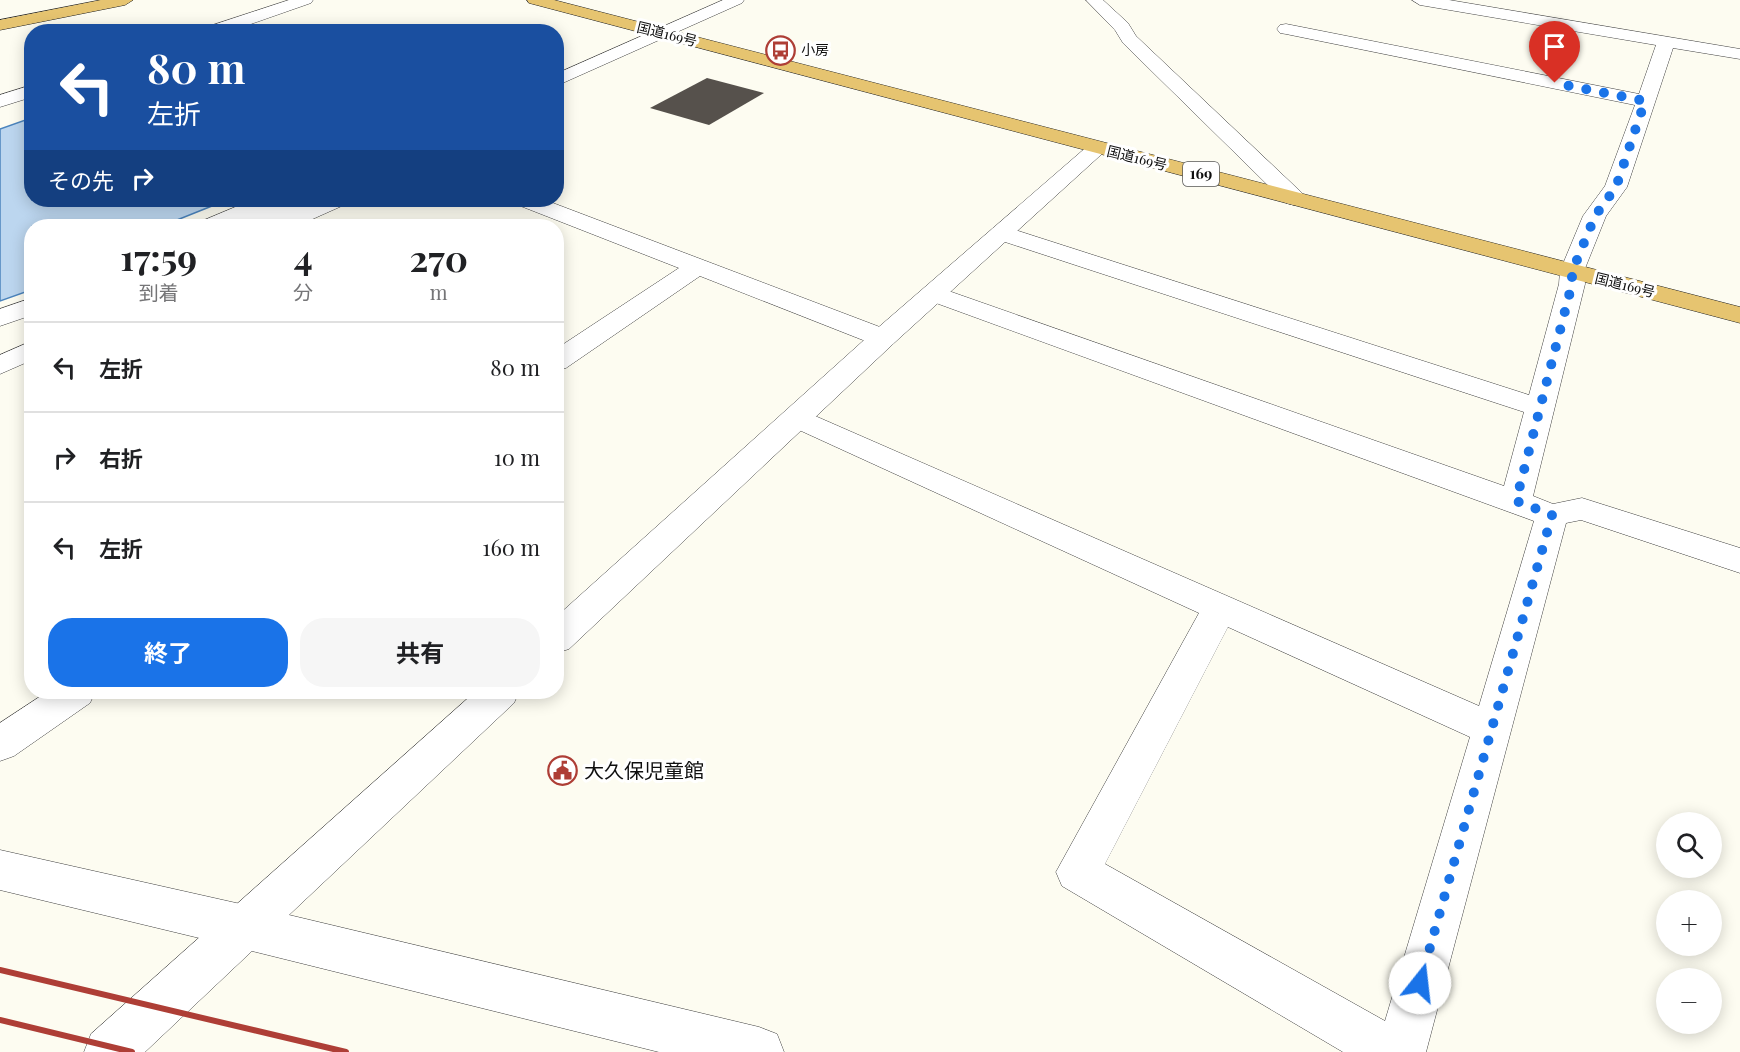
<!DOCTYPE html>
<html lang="ja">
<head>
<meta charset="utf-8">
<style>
  :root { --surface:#fff; --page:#f6f6f6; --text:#202124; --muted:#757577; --line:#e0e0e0; --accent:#1a73e8 }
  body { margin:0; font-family:"Playfair Display","Noto Sans JP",serif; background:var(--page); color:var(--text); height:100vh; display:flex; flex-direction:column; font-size:22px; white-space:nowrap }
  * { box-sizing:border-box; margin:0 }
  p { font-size:20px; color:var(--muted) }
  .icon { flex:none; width:33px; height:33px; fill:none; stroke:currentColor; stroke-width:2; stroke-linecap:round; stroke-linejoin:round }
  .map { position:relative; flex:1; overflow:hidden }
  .side { position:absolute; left:24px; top:219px; width:540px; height:480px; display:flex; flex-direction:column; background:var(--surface); border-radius:24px; box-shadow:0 3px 15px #0003 }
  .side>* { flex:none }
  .top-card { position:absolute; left:24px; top:24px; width:540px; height:183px; border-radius:24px; box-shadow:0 3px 15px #0003; background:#1a4fa0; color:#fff; overflow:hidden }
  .fabs { position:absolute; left:1656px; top:812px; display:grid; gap:12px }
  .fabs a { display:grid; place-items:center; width:66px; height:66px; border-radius:50%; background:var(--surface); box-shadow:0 3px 15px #0003; font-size:30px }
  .pin { position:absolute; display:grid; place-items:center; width:51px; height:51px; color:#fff; margin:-62px -26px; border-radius:50% 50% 50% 0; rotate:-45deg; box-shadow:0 0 6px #0007 }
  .pin .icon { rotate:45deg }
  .me { position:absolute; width:66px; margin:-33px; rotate:16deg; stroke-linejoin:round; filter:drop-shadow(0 0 4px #0008) }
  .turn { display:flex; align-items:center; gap:21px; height:126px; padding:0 24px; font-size:27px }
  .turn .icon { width:78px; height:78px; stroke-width:2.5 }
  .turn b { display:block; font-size:42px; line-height:51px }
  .then { display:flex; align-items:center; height:57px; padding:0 24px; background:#0003; gap:12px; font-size:22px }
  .eta { display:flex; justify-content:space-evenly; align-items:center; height:102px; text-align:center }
  .eta b { font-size:36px; font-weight:700; line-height:42px }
  .action { display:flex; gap:12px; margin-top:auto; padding:12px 24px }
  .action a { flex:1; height:69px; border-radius:24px; background:var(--accent); color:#fff; font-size:24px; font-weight:700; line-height:69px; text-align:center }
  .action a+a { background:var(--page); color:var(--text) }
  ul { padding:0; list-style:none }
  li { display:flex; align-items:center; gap:18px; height:90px; padding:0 24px; border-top:2px solid var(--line) }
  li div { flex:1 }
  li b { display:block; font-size:22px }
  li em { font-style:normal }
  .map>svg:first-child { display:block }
  .water { fill:#bcd6ef; stroke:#4b84bd; stroke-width:1.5 }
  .building { fill:#56514c }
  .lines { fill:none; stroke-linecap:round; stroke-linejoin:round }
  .minor-casing { stroke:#414141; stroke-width:1 }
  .tertiary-casing { stroke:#414141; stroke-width:1 }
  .trunk-casing { stroke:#1f1f1f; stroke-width:1 }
  .minor { fill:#fff; fill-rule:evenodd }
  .tertiary { fill:#fff; fill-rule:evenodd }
  .trunk { fill:#e6c470; fill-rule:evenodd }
  .rail { stroke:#ae3e36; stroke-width:6 }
  .route { stroke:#1a73e8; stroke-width:10; stroke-dasharray:0 18 }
  .labels { text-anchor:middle; stroke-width:6; stroke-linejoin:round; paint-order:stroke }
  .far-street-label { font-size:14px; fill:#0e0e0e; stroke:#fff }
  .far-poi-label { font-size:14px; fill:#0e0e0e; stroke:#fff; text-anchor:start }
  .shield { fill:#fff; stroke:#565656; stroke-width:1.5 }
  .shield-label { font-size:15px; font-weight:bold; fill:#0e0e0e }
  .near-poi-label { font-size:20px; fill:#0e0e0e; stroke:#fff; text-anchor:start }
</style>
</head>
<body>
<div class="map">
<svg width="1740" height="1052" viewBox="0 0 1740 1052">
  <rect width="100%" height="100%" fill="#fdfcf1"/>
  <!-- water -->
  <path class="water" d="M31,118L32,200H227L162,226H32L31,290L0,301V129Z"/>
  <!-- building -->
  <path class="building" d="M707,78L764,93L709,125L650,108Z"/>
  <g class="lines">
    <defs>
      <path id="minor" d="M289,0H313L311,3L228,32H202L204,28Z
        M723,0H744L742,3L556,86V74Z
        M1086,0H1103L1128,23L1136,36L1302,193L1305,198L1302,203L1294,205L1286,203L1123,43L1115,30Z
        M1412,0H1449L1740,49V59L1673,48L1627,187L1606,216L1584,271L1585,284L1533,496L1553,504L1582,498L1740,548V573L1581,520L1566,523L1426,1052H1343L1062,886L1056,872L1199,613L786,424L781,418L786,412L796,409L806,412L1479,706L1534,521L925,299L921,294L925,289L934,286L943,289L1504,486L1524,412L993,238L989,233L993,228L1001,226L1009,228L1529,395L1559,284L1560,271L1583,216L1605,186L1635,105L1286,34L1280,33L1277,29L1280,25L1286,24L1639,94L1656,45L1420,5ZM1228,627L1470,737L1385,1021L1105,864Z
        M32,85V97L0,107V95Z
        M252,200H281L280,202L285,200H314L313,202L319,200H347L344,205L297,226H277L274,223L276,221L263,226H243L240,223L242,220L228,226H198L202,221Z
        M515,200H545L893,332L896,338L893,344L883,346L873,344L700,276L566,368L556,370V349L679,268L518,205Z
        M32,298V315L0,326V309Z
        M32,341V360L0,374V355Z
        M47,692H95L90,703L14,756L0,761V723Z
        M0,850L245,905L261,911L268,927L261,943L245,949L0,890Z"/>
      <path id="tertiary" d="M1097,142L1104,144L1107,148L1104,152L893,344L569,649L556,653V617L873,332L1090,144Z
        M475,692H519L514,703L289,915L759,1027L777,1034L784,1052H659L252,951L145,1052H84L91,1034Z"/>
      <path id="trunk" d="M101,0H133L125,5L0,30V20Z
        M527,0H554L1740,307V323L529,3Z"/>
    </defs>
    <!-- minor casing -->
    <use href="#minor" class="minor-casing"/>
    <!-- tertiary casing -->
    <use href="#tertiary" class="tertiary-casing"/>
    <!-- trunk casing -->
    <use href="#trunk" class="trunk-casing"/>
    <!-- minor -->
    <use href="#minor" class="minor"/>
    <!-- tertiary -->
    <use href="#tertiary" class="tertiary"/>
    <!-- trunk -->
    <use href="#trunk" class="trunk"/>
    <!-- rail -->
    <path class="rail" d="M0,970L346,1052
      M0,1020L132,1052"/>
  </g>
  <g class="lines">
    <!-- route -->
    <path class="route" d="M1420,983L1552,515L1516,501L1572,284V272L1595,216L1616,187L1645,101L1555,83"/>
  </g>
  <!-- icons -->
  <defs>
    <symbol id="bus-ring" viewBox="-11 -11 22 22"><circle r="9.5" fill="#fff" stroke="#ae3e36" stroke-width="1.5"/><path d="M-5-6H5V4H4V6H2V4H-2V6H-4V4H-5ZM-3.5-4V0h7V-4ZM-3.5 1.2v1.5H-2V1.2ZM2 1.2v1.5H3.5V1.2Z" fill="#ae3e36"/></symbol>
    <symbol id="civic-ring" viewBox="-11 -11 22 22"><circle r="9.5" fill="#fff" stroke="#ae3e36" stroke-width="1.5"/><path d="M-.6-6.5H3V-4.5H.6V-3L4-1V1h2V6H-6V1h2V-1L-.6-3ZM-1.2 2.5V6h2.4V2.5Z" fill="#ae3e36"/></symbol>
  </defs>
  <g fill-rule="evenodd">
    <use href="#bus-ring" x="764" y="34" width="33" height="33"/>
    <use href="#civic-ring" x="546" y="754" width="33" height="33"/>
  </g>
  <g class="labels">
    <!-- far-street labels -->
    <g class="far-street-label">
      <text transform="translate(667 34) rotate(14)" y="5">国道169号</text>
      <text transform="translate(1137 158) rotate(14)" y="5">国道169号</text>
      <text transform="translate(1625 285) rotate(14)" y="5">国道169号</text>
    </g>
    <!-- far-poi labels -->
    <g class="far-poi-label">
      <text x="801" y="55">小房</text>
    </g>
    <!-- shield labels -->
    <rect class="shield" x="1183" y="162" width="36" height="24" rx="4.5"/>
    <g class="shield-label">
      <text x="1201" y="179">169</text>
    </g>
    <!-- near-poi labels -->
    <g class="near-poi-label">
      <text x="584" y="778">大久保児童館</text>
    </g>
  </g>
</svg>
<div class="fabs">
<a><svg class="icon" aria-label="search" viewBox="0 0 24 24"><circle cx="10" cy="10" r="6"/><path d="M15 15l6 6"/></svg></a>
<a>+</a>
<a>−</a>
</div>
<div class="pin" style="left:1555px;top:83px;background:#d93025"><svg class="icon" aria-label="arrive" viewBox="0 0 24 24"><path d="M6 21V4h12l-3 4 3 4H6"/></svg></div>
<svg class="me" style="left:1420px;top:983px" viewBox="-20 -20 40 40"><circle r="19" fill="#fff"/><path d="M0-13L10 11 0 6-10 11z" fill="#1a73e8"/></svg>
<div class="top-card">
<div class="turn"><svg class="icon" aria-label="left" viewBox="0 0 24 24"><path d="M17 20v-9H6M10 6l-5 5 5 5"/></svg><div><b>80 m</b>左折</div></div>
<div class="then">その先<svg class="icon" aria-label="right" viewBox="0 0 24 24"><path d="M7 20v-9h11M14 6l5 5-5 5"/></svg></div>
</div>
<section class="side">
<div class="eta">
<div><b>17:59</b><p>到着</p></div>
<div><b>4</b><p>分</p></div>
<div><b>270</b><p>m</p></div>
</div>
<ul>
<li><svg class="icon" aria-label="left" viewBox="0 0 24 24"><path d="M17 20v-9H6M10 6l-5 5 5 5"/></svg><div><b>左折</b></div><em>80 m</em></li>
<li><svg class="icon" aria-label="right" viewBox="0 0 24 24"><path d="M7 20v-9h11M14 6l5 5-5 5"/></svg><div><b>右折</b></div><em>10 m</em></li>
<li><svg class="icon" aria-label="left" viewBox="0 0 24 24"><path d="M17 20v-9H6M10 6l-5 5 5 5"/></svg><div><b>左折</b></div><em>160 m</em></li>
</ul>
<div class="action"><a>終了</a><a>共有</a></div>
</section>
</div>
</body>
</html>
